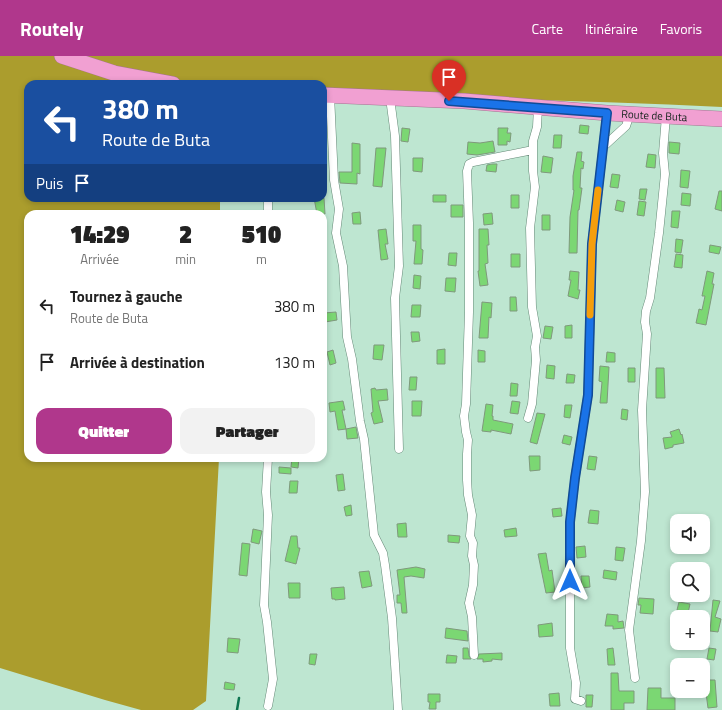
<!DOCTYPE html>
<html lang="fr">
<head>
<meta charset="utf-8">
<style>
  :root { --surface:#fff; --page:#f2f2f2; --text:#222; --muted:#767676; --accent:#b0378c }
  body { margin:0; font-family:"Titillium Web",sans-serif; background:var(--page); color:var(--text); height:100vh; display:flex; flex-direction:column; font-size:15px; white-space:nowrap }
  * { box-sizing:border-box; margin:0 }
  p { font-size:13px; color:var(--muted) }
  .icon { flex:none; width:22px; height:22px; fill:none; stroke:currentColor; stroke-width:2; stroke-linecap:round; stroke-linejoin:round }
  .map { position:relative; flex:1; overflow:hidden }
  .details { position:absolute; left:24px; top:154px; width:303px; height:252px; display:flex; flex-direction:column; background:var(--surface); border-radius:12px; box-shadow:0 2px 6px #0003 }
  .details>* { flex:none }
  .guide { position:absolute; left:24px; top:24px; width:303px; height:122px; border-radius:12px; box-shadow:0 2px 6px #0003; background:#1a4fa0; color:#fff; overflow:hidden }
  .fabs { position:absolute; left:670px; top:458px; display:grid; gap:8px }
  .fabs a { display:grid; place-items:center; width:40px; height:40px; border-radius:8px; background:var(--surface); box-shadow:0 2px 6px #0003; font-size:20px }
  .pin { position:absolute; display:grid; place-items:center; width:34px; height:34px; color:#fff; margin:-41px -17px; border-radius:50% 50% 50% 0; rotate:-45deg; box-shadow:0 0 4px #0007 }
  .pin .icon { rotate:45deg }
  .me { position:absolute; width:44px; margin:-22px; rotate:0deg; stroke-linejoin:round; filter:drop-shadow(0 0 3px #0008) }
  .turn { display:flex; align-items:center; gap:14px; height:84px; padding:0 12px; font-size:18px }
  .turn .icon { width:52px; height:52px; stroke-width:2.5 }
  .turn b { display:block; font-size:28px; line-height:34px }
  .then { display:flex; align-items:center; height:38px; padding:0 12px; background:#0003; gap:8px; font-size:15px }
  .eta { display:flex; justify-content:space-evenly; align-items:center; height:68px; text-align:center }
  .eta b { font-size:24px; font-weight:800; line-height:28px }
  .primary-button { display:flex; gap:8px; margin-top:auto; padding:8px 12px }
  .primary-button a { flex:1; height:46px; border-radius:12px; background:var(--accent); color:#fff; font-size:16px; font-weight:800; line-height:46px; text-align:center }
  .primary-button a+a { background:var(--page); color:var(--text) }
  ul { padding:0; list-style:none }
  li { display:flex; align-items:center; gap:12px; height:56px; padding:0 12px }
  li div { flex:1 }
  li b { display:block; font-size:15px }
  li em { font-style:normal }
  header { display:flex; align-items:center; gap:24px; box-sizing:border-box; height:56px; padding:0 20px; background:var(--accent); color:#fff }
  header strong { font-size:19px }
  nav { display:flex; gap:22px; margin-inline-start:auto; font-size:14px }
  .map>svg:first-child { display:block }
  .forest { fill:#ab9d2d }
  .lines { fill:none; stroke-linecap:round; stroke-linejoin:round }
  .stream { stroke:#0f7551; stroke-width:2.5 }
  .building { fill:#7bd773; stroke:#7f997c }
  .street-casing { stroke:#648876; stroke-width:9 }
  .highway-casing { stroke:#a47492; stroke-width:16 }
  .street { stroke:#fff; stroke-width:8 }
  .highway { stroke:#f1a0d2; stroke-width:15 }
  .route-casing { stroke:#114b97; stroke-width:10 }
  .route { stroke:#1a73e8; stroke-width:7 }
  .slow { stroke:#f59e0b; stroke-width:7 }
  .labels { text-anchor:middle; stroke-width:4; stroke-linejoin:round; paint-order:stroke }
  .street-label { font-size:11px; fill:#14231c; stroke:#bee6d1 }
</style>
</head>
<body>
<header>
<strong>Routely</strong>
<nav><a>Carte</a><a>Itinéraire</a><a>Favoris</a></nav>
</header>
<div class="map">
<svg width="722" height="654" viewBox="0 0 722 654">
  <rect width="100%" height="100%" fill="#bee6d1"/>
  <!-- forest -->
  <path class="forest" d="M0,0H722V51C589,44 456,43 323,35V28H28V142H220V158H28V402H219L206,645L193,654H141L105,644L0,612Z"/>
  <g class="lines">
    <!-- stream -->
    <path class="stream" d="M237,654L239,642"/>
  </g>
  <!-- building -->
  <path class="building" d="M580,69L589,70L588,78L579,77Z
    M402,72L410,73L408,86L401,85Z
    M498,72H508L507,77H511L510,86L507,85V89H498Z
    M554,79H562L561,92H553Z
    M493,85L495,96L477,99L467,98L468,86L480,87Z
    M669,86L680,87L679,98L669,97Z
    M352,87L360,88V118L357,117V128L340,127L339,116H352Z
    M376,92H386L382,131L373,130Z
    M577,96H582L581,105L584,106L583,113L581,112L580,132H582L579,154H578L577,197H569L570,161L574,134H573V120Z
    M648,98L656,99L655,112L646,111Z
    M543,100L553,102L551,117L541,116Z
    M413,102H423L422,116L413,115Z
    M492,108H497L496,116L486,115L487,109Z
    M681,114L690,115L688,132L680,131Z
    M612,118L620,119L618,132L610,131Z
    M640,133H647L645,144L639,143Z
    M719,135H722V155L715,153Z
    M682,137L691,138L690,150L681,149Z
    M433,139H446V146H433Z
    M511,139H519V152H511Z
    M314,142H324L325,158H317Z
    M617,144L625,146L623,156L615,154Z
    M639,145L646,146L644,160L637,159Z
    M451,149H463V161H451Z
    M672,155H680L678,172L671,171Z
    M360,156L361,168H353L352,157Z
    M492,157L493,168L484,169L483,158Z
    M542,159H550V174H542Z
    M413,169H421V193L423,194L422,208H414L416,185H413Z
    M386,173L388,188H385L388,203L381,204L378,174Z
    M479,173H488L489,189H487L488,207L485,208L488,229L480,230L478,215H479Z
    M676,183L683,184L681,197L675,196Z
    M710,189L721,191L719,198L709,196Z
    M449,197H457L456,210L448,209Z
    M511,198H520V211H511Z
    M676,198L683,199L682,212L674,211Z
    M570,215L579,216L578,234H580L578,243L568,240L571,224H569Z
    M707,215L714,217L712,228H714L706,269L696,267L699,253L702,254L705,240H702Z
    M414,219L421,220L420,233L413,232Z
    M446,222H456L455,236L445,235Z
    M510,241H516L517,255H510Z
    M482,246L492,247L491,262L489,261L488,282H479Z
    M412,249H421L420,261H411Z
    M336,256L337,264L325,266L324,257Z
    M572,269V282H565V270Z
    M545,270L553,271L551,283L543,282Z
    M411,276H419L420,285L412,286Z
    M374,289H384L382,304L373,303Z
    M445,293V308H437V294Z
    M333,294L336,307L330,309L327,296Z
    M478,294L485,295V306H478Z
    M607,296L615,297V306H606Z
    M547,309L555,310L554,323L546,322Z
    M600,310L609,311L607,347H600L602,326L599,325Z
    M628,312H635V326H628Z
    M656,312H664L665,342H656Z
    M567,318L575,319L574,327H566Z
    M410,321H417L416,334H409Z
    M511,327L518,328L517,340H510Z
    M375,332L376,334L387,333L388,344L378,345L383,366L374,368L371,357L373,356L371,333Z
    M343,345L345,354H342L346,373L338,374L335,355L330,356L329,347Z
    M412,345H422L421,360H412Z
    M512,345L520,346L518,358L510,357Z
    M486,348L493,349L492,360H493V364L513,368L511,378L491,374V376L482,375Z
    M565,349H572L570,362L564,361Z
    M622,353L628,354L627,364L621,363Z
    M537,357L545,358L537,388L530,386Z
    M356,371L358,382L347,383L346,373Z
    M679,373L681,379L682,378L684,387L673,389V391L665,393L663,382L672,381L670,376Z
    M564,379L572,381L570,389L562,387Z
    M529,400H540V414L530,415Z
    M589,400L597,401L595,414L587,413Z
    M292,402H299L298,412L291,411Z
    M279,411L291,412V418L279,417Z
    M343,418L345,434L338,435L336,419Z
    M290,425H298L297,437H289Z
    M351,449L352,459L346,460L344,451Z
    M561,452L562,460L553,461L552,453Z
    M590,454L599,455L598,468L588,467Z
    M406,467L407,481H398L397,468Z
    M516,472L517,480L505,481L504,474Z
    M253,473L262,475L259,488L251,486Z
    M448,479L460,480L459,487L448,486Z
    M291,480H297L298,492H300L296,508L285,505Z
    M242,487L250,488L247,520L239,519Z
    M585,490L586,501L577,502L576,491Z
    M616,491L625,492L623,505L615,504Z
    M546,497L549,515L552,514L555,536L546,537L538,498Z
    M416,511L425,513L424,522L411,520L404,521L407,557H402L401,547H397V539H400L397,514Z
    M604,514L617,516L616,524L603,522Z
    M369,515L372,530L362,532L359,516Z
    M581,520H589L590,531L582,532Z
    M288,527H300V542H289Z
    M344,531L345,543L335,544V543H332L331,532Z
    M639,542L654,543L653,558L640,557L641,549H638Z
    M713,544L720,545L715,561L721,563L718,576L710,575Z
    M679,546L690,548L688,557L677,554Z
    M607,558L618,559V566L623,565L624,572L613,573V570H605Z
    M552,567L553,580L539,581L538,569Z
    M446,572L467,575L468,585L445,582Z
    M228,582L240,583L238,597L227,596Z
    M463,592H468L469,600L471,603H463Z
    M613,592L615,609H608L607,593Z
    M709,592L716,593L714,604L707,603Z
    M502,597V604L492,603V605L483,606V603H477L479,598Z
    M310,598H317L315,609L309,608Z
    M447,599L457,600L456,607H446Z
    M611,617H618L619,635H634V647H624V654H611Z
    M707,624H715L717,651L708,652L706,637Z
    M225,626L235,628L234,634L224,633Z
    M648,632H661V642H675V654H647Z
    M559,637L560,650H550L549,638Z
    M428,638H440V646H436V653H429L430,646H428Z
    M586,639H593L592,651H586Z"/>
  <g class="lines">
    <defs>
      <path id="street" d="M330,39L334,124L339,153L336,177L343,210L347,281L352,303L360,365L364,383L374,479L383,497L385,509L392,562L398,654
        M390,42L395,80L399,210L395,242L399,393
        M603,91L626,70L630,58
        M268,158V142
        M528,362L532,348L536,304L535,291L537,280L532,251L530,172L535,131L533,115V85L537,71L538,51
        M474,599L472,561L469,547L473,529L474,509L472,500L473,487L470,480L472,459L468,439L467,424V398L468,384L466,376L464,360L466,348L469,256V167L467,115L469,108L473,106L533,94
        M635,622L629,574L641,485L645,436L642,354L647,278L645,266L646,255L650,242L659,177L665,118L663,97L666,60
        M581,645L575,643L576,627L570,592V466L575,422L588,339L592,188L607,57
        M268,650L273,623L267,566L264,549L268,459L266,436L268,402"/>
      <g id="highway">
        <path d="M62,0L114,17L173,28"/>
        <path id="s1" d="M323,39L464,45L607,57L722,63"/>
      </g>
    </defs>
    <!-- street casing -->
    <use href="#street" class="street-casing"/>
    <!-- highway casing -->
    <use href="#highway" class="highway-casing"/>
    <!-- street -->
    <use href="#street" class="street"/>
    <!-- highway -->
    <use href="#highway" class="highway"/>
  </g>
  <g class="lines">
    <defs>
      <path id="route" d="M449,45L607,57L592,188L588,339L575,422L570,466V525"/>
    </defs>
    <!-- route casing -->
    <use href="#route" class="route-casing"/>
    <!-- route -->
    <use href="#route" class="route"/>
    <!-- slow -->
    <path class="slow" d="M590,259L592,188L598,134"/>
  </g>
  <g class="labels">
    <!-- street labels -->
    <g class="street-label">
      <text dy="4" stroke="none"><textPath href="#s1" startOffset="332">Route de Buta</textPath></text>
    </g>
  </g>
</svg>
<div class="fabs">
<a><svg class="icon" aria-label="sound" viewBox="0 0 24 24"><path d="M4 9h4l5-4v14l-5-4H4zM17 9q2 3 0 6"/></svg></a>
<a><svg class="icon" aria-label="search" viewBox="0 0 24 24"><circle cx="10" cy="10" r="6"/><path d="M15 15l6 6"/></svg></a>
<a>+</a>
<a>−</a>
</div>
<div class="pin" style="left:449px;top:45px;background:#d93025"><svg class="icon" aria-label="arrive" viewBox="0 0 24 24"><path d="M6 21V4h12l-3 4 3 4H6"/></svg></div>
<svg class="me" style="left:570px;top:525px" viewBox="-20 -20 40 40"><path d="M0-17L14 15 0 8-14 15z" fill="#1a73e8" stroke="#fff" stroke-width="4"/></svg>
<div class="guide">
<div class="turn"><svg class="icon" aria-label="left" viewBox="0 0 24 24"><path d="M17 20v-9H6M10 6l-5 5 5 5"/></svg><div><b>380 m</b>Route de Buta</div></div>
<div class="then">Puis<svg class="icon" aria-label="arrive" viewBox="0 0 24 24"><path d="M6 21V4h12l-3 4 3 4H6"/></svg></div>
</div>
<section class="details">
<div class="eta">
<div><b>14:29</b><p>Arrivée</p></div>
<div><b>2</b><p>min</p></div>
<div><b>510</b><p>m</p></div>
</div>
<ul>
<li><svg class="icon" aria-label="left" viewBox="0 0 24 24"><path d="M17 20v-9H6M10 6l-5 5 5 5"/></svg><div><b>Tournez à gauche</b><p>Route de Buta</p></div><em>380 m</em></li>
<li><svg class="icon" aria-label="arrive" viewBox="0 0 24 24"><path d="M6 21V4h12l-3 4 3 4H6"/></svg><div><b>Arrivée à destination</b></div><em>130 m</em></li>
</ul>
<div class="primary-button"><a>Quitter</a><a>Partager</a></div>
</section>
</div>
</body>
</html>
